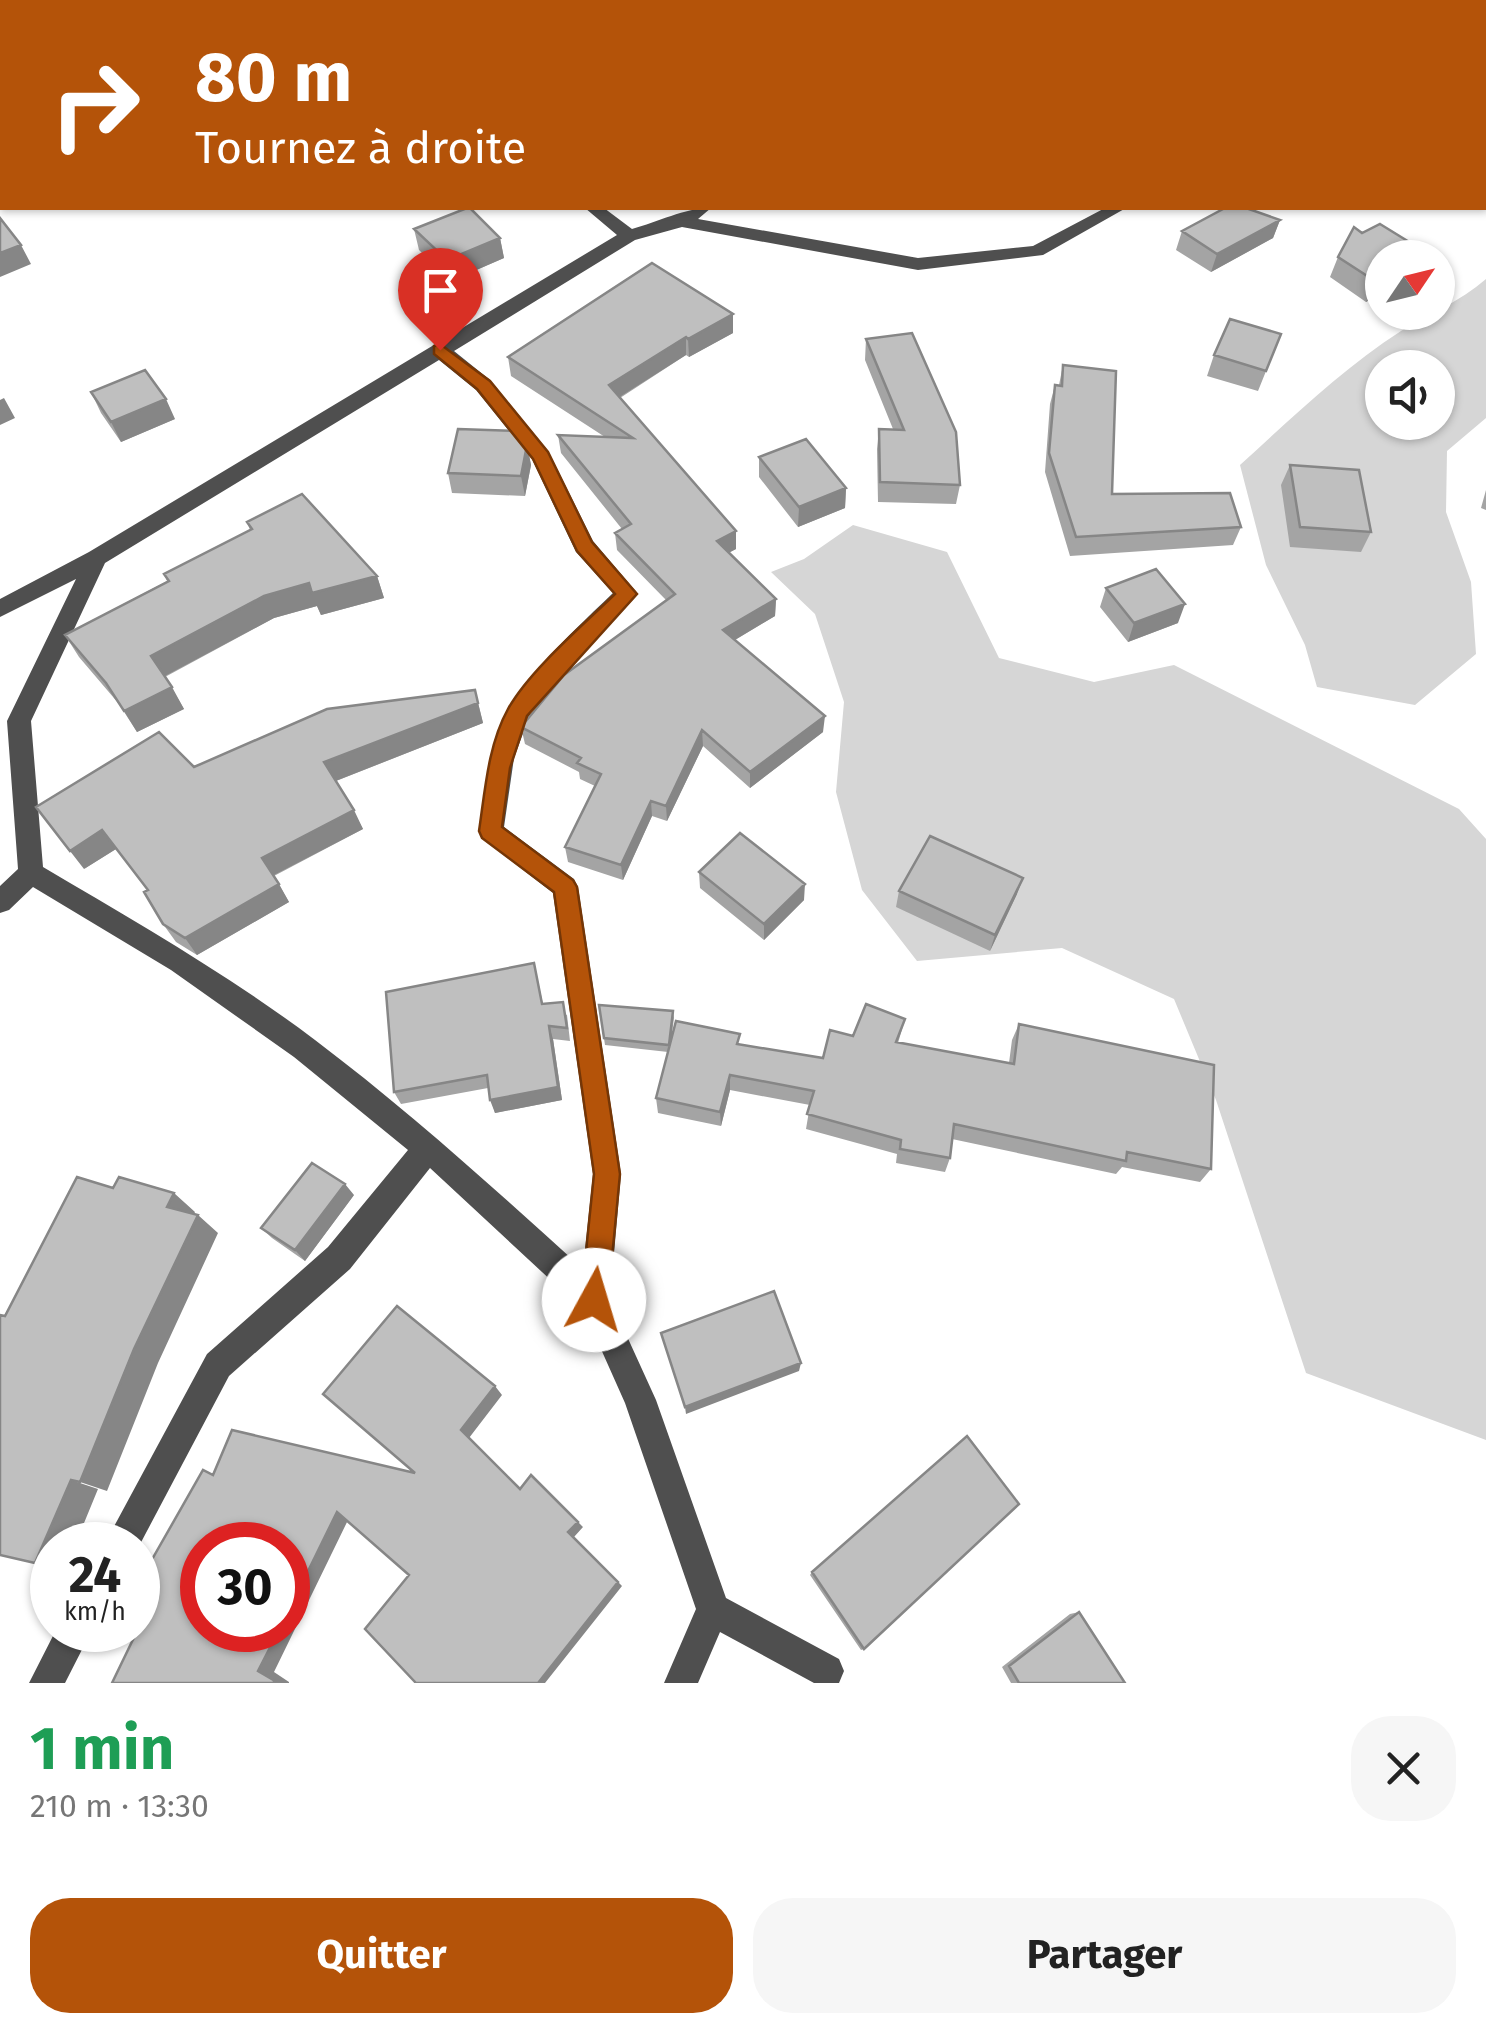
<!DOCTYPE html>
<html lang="fr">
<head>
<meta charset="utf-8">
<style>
  :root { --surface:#fff; --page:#f6f6f6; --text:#222; --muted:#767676; --accent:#b45309 }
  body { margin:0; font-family:"Fira Sans",sans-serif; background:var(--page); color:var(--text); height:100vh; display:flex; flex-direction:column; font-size:38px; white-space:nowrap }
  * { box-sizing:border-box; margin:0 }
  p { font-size:32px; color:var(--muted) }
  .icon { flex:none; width:55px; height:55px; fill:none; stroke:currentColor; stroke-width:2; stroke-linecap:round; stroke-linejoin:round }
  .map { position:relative; height:1683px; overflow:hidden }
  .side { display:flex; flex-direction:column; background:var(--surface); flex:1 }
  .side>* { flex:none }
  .hud { position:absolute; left:0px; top:0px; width:1488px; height:210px; box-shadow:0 2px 8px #0004; background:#b45309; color:#fff; overflow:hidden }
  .needle { width:65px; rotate:55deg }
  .controls { position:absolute; left:1365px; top:240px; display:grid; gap:20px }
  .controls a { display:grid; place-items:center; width:90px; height:90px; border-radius:50%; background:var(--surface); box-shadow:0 2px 8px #0004; font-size:50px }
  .speed { position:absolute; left:30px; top:1522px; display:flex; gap:20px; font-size:50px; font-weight:700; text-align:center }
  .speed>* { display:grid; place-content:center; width:130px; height:130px; border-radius:50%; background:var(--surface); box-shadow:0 2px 8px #0004; line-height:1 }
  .speed small { font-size:25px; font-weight:400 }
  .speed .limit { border:15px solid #d22; background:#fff; color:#111 }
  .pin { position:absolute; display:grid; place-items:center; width:85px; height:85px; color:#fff; margin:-102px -42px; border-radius:50% 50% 50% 0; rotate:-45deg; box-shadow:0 0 10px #0007 }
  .pin .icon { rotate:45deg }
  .me { position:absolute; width:110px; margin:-55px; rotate:6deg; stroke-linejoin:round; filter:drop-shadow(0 0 8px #0008) }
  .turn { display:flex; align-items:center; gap:35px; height:210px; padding:0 30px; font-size:45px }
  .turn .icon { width:130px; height:130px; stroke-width:2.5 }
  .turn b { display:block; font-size:70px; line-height:85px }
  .round { display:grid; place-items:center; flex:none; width:105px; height:105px; border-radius:40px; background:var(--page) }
  .headline { display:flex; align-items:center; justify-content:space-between; height:170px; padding:0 30px }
  h1 { font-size:60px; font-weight:700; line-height:75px; color:#1e9e55 }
  .button { display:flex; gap:20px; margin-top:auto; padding:20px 30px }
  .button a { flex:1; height:115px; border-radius:40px; background:var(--accent); color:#fff; font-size:40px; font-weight:700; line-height:115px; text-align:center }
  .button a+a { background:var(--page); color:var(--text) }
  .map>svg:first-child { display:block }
  .green { fill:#d6d6d6; fill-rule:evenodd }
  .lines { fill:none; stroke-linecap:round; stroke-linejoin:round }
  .minor { fill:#4f4f4f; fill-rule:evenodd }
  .wall { fill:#a4a4a4 }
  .shaded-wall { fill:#868686 }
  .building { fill:#bfbfbf; stroke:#868686; stroke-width:2.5 }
  .route { fill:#b45309; stroke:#753606; stroke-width:2.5 }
</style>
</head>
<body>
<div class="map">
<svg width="1486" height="1683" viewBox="0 0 1486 1683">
  <rect width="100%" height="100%" fill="#fff"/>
  <!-- green -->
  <path class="green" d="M1486,279V418L1447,451L1446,512L1471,582L1476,654L1415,705L1317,687L1305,645L1266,565L1240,465C1292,418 1342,369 1401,331C1430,313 1460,302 1486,279ZM1382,368H1438V422H1382Z
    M853,525L947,552L999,658L1094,682L1174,665L1459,809L1486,839V1440L1306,1373L1216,1100L1174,999L1062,948L917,961L862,890L836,792L844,702L815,614L771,572L804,559Z"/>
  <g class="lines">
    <!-- minor -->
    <path class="minor" d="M1486,54V65H1485V54Z
      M585,208H604L632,229C658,222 684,208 711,208L698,219L918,258L1033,246L1105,208H1126L1043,255L918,270L682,227L635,240L454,351L490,380L548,451L593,541L638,594L532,709L514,758L504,827L574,879L578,887L621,1174L610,1299L656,1400L726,1598L839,1659L844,1671L839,1683H814L720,1632L698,1683H664L696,1609L625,1403L584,1311L430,1168L350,1269L229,1376L138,1548L104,1545L207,1354L328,1247L408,1150L294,1057L171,970L33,887L9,910L0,913V886L18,869L7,721L76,579L0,617V599L89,552L617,235ZM439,360L476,390L532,459L576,552L613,593C522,680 496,703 479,831L482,838L553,893L593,1174L583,1269C496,1190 409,1111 315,1040C229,975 136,922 43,867L31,721L105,563Z
      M56,1630H92L65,1683H29Z"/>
  </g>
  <!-- wall -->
  <path class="wall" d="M481,0H718L722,2H483Z
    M1280,220L1273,238L1211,272L1176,250L1182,231Z
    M414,229L500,238L504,258L451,281L419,250Z
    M1338,257L1382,258V292L1366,302L1330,277Z
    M733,314V333L689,357L686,355L620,398L736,531V549L728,553L776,599L775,616L735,640L823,732L750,788L703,746L667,821L652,816L623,880L568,862L565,847L595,786L580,779L579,772L525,744L521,727L666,600L617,550L615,533L622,529L561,453L558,435L605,437L511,376L508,357Z
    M1281,334L1258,391L1207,376L1214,355Z
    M866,339L960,485L956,504L878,502L877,449L879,429H893L865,360Z
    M1063,365L1112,494L1241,527L1233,545L1070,556L1045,472L1050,404L1055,385H1059Z
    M91,392L175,419L121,442L101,413Z
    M527,445L531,465L525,496L452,493L448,473Z
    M759,457L846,488L845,508L798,527L759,477Z
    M1290,465L1371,532L1361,552L1290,547L1281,485Z
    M1486,490V510L1481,508Z
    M247,522L377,576L384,598L321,615L317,606L274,618L165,677L184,709L137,732L119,704L79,657L65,635L167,581L164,574L250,530Z
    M1106,588L1178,623L1128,642L1100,607Z
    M475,690L483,723L336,781L363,829L274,876L289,902L197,955L176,942L163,924L148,890L116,849L84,869L194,767Z
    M699,872L804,900L764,940L700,888Z
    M899,891L1017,894L990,951L896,907Z
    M534,963L543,1004L567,1015L570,1041L553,1039L562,1100L495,1113L488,1088L401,1104L394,1092Z
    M599,1005L673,1011L674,1018L671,1041L740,1045L823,1058L853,1036L905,1019L898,1043L1009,1063L1012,1040L1019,1024L1211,1169L1200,1182L1122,1167L1116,1174L952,1139L950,1158L945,1172L896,1163L897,1154L806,1129L810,1105L730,1090L721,1126L658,1113L656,1098L668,1052L605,1045Z
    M354,1195L305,1261L272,1238L261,1228Z
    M812,1572L864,1649L861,1650L810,1575Z
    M1079,1612L1125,1683H1011L1002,1667L1070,1614Z"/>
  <!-- shaded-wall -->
  <path class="shaded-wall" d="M286,0H316V2H282Z
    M2,129V159L0,160V131Z
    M1280,220L1273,238L1211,272L1217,254Z
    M500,238L504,258L451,281L447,260Z
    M21,245L31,264L0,277V253Z
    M1382,277V292L1366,302L1375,281Z
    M733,314V333L689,357L688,339Z
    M686,337V355L610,403L609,385Z
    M4,398L15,418L0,425V400Z
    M166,399L175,419L121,442L111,422Z
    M527,445L531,465L525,496L521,476Z
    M846,488L845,508L798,527L799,507Z
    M736,531V549L717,559V541Z
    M377,576L384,598L321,615L317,606L274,618L163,677L151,656L264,596L309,583Z
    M776,599L775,616L723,647V630Z
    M1185,604L1178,623L1128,642L1134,623Z
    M172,687L184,709L137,732L124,711Z
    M478,703L483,723L333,782L324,762Z
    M825,716L823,732L750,788V772Z
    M702,730L703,746L667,821L666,806Z
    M651,801L652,816L623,880L621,865Z
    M354,810L363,829L272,876L262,858Z
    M102,830L116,849L84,869L70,851Z
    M1023,878L1017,894L990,951L995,935Z
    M279,884L289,902L197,955L185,938Z
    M805,884L804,900L764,940V924Z
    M549,1026L553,1039L562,1100L495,1113L490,1100Z
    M730,1075V1090L721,1126L720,1112Z
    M345,1184L354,1195L305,1261L295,1250Z
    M174,1193L195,1212L189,1225L167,1207Z
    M198,1215L218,1233L158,1363L107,1491L80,1482L134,1349Z
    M801,1363L799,1371L686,1414L685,1407Z
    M495,1386L502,1395L469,1438L461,1430Z
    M71,1480L98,1489L75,1545H52V1567L35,1563Z
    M337,1512L349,1518L274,1672L289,1682V1683H273L258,1671L279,1630H288V1612Z
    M578,1522L583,1527L574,1537L622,1586L545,1683H538L568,1532Z"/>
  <!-- building -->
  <path class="building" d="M198,0H286L282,2H203Z
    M496,0H718L722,2H498Z
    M0,104L2,106V129L0,131Z
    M467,208H470L500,238L447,260L414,229Z
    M1225,208H1246L1280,220L1217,254L1182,231Z
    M0,218L21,245L0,253Z
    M1380,224L1427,253L1419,258H1382V277L1375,281L1338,257L1354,227L1362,233Z
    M652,263L733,314L688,339L686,337L609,385L736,531L717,541L776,599L723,630L825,716L750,772L702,730L666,806L651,801L621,865L565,847L601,774L577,763L581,758L521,727L564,675L675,594L615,533L631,524L558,435L633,438L508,357Z
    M1230,319L1281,334L1266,371L1214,355Z
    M912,333L956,432L960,485L880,482L879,429L904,430L866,339Z
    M1063,365L1116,371L1112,494L1230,493L1241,527L1076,537L1049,453L1055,385L1062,386Z
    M145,370L166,399L111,422L91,392Z
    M458,429L518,431L527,445L521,476L448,473Z
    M806,439L846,488L799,507L759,457Z
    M1290,465L1359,470L1371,532L1300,527Z
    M302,494L377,576L312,593L309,583L264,596L151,656L172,687L124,711L106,683L65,635L169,581L164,574L252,529L247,522Z
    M1156,569L1185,604L1134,623L1106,588Z
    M475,690L478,703L324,762L354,810L262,858L279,884L185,938L163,924L144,892L148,890L102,830L70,851L36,807L159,732L194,767L327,709Z
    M740,833L805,884L764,924L699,872Z
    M930,836L1023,878L995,935L899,891Z
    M534,963L542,1004L563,1002L567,1028L549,1026L558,1087L490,1100L487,1075L394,1092L386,992Z
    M866,1004L905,1019L896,1042L1014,1064L1019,1024L1214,1065L1211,1169L1127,1152L1126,1161L954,1124L950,1158L900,1149L901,1140L807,1114L814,1091L730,1075L720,1112L656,1098L676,1021L740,1034L737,1044L823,1058L830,1030L853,1036Z
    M599,1005L673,1011L669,1045L604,1038Z
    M312,1163L345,1184L295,1250L261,1228Z
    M77,1177L113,1188L119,1177L174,1193L167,1207L198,1215L134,1349L80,1482L71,1480L35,1563L0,1555V1315L5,1316Z
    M774,1291L801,1363L685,1407L661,1333Z
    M397,1306L495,1386L461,1430L520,1489L531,1475L578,1522L568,1532L618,1582L538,1683H416L365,1629L409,1575L337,1512L288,1612V1545H202V1630H279L258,1671L275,1681L273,1683H112L154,1596L138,1587V1584L203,1470L213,1475L232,1430L415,1473L323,1394Z
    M967,1436L1019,1504L864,1649L812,1572Z
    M1079,1612L1125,1683H1019L1009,1666Z"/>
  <!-- route -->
  <path class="route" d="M440,344L490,381L548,452L592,542L637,594L527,716L510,768L502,827L573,880L577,887L620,1174L608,1300L604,1309L594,1313L585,1309L581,1300L594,1174L554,892L482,838L479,831C485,791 488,745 508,709C529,671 583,625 615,594L577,551L533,459L477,389L434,354V346Z"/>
</svg>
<div class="controls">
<a><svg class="needle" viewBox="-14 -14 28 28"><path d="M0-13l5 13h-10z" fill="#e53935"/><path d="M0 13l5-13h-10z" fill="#767676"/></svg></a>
<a><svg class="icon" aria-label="sound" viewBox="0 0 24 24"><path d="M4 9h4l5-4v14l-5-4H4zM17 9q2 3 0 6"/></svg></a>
</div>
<div class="speed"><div>24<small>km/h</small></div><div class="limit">30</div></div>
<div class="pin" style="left:440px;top:350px;background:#d93025"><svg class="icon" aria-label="arrive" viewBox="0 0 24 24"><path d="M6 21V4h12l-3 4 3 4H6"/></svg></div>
<svg class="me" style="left:594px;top:1300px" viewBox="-20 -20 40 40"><circle r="19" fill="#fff"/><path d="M0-13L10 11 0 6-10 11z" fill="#b45309"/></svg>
<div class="hud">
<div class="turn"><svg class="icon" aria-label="right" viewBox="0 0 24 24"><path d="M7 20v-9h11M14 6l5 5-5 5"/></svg><div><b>80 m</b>Tournez à droite</div></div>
</div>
</div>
<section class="side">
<div class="headline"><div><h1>1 min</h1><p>210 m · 13:30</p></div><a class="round"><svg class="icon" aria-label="close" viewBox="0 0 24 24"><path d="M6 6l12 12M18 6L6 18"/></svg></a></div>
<div class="button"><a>Quitter</a><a>Partager</a></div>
</section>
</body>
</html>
